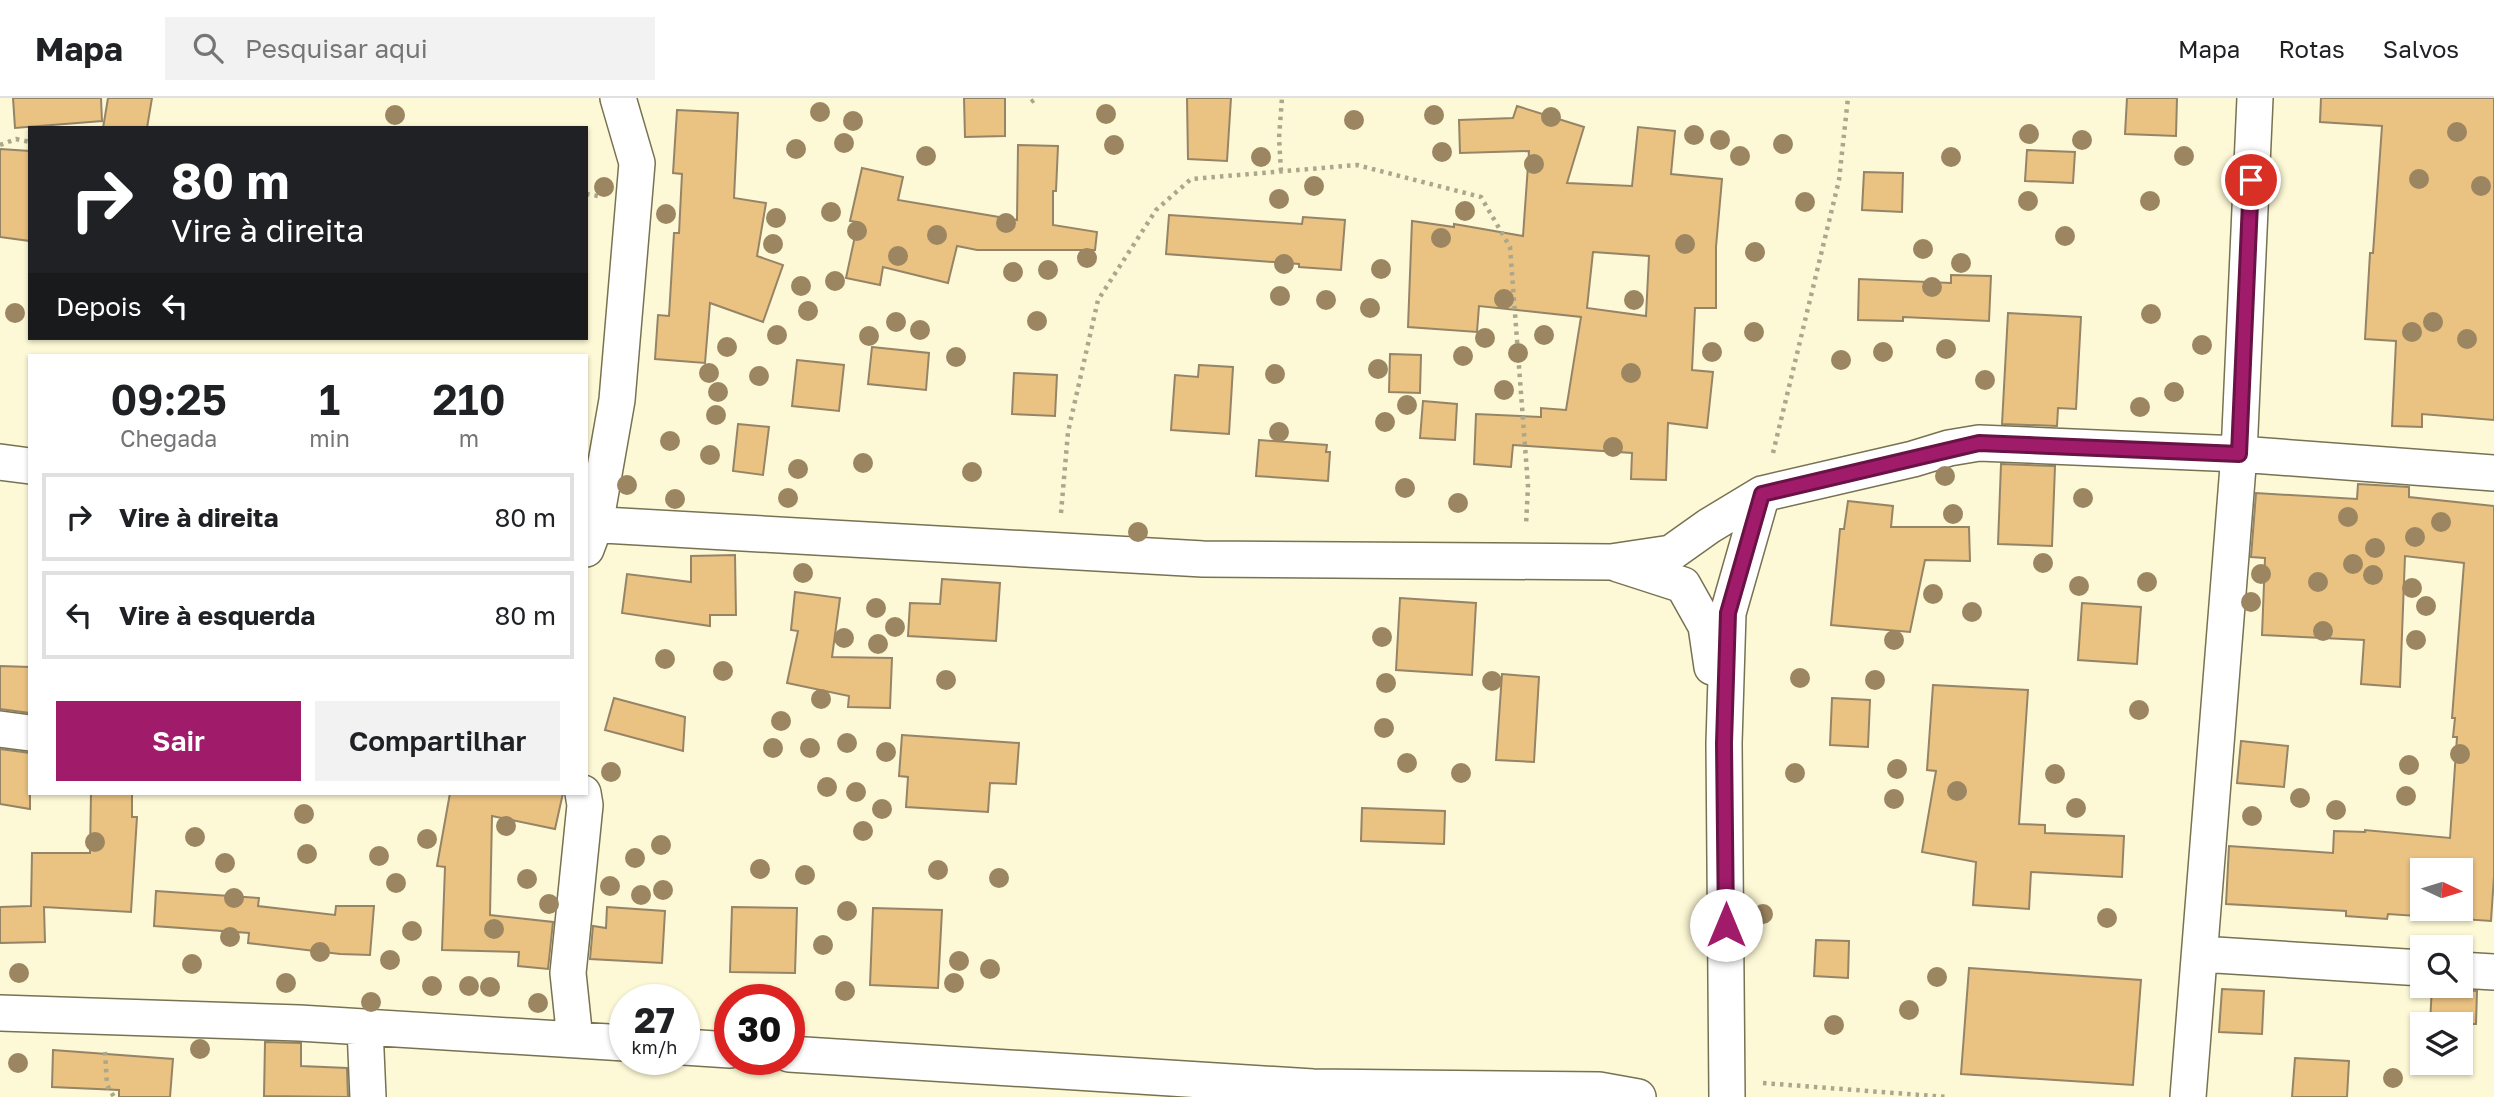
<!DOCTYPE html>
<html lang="pt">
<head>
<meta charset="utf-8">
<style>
  :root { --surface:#fff; --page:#f2f2f2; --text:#202124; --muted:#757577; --line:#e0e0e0; --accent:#a01b6a }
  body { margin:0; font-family:"Golos Text",sans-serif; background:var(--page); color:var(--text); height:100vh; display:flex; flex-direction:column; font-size:26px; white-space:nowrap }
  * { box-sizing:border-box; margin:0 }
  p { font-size:23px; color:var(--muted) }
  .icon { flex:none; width:38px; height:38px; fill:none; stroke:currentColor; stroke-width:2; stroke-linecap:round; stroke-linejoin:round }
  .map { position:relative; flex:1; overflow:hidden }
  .details { position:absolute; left:28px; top:256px; width:560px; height:441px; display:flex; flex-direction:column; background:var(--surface); border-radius:0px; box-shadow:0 2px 5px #0004 }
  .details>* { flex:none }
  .banner { position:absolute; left:28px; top:28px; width:560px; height:214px; border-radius:0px; box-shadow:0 2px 5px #0004; background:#202124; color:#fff; overflow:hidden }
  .needle { width:46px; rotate:94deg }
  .fabs { position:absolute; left:2410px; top:760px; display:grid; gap:14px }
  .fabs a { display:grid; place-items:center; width:63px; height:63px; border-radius:0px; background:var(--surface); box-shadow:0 2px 5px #0004; font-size:35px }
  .speed { position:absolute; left:609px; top:886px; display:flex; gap:14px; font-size:35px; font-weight:700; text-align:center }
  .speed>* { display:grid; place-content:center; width:91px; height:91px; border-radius:50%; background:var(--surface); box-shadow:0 2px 5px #0004; line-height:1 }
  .speed small { font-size:18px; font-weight:400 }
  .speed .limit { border:10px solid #d22; background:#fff; color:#111 }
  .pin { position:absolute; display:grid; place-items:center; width:60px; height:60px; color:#fff; margin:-30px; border:4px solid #fff; border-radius:50%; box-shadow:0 2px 7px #0007 }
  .me { position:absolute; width:77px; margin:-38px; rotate:0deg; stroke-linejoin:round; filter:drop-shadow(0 0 5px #0008) }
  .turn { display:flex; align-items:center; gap:24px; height:147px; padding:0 28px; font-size:32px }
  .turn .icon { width:91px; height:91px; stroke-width:2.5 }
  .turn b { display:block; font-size:49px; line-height:60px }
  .then { display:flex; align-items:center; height:66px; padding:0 28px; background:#0003; gap:14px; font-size:26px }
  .eta { display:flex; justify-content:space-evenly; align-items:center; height:119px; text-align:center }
  .eta b { font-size:42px; font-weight:600; line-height:49px }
  .cta { display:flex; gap:14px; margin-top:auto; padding:14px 28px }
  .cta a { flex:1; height:80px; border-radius:0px; background:var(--accent); color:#fff; font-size:28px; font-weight:600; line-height:80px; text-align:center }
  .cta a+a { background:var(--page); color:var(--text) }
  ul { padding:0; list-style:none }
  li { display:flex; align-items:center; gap:21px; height:88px; margin:0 14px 10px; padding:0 14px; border:4px solid var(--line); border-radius:0px }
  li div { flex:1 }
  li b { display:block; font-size:26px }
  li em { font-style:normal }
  header { display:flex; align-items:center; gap:42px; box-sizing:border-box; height:98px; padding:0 35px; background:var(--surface); border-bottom:2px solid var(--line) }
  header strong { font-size:33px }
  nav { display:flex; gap:38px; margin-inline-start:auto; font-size:24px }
  .search { width:490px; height:63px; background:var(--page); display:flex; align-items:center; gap:18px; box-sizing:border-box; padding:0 24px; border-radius:0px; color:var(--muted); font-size:26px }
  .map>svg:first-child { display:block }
  .building { fill:#eac282; stroke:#968467; stroke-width:2; fill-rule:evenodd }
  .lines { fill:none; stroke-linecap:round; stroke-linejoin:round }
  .minor-casing { stroke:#767252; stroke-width:38 }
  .path { stroke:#aaa78c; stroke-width:4.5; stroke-dasharray:3.5 5; stroke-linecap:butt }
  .minor { stroke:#fff; stroke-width:35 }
  .tree { fill:#9c8561 }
  .route-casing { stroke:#681245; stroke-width:18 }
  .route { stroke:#a01b6a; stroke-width:12 }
</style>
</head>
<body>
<header>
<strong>Mapa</strong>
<div class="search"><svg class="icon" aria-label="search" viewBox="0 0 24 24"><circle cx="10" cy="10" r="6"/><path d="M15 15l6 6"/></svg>Pesquisar aqui</div>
<nav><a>Mapa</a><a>Rotas</a><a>Salvos</a></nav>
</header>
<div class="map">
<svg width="2494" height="999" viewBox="0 0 2494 999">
  <rect width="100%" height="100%" fill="#fdf9d6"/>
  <!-- building -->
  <path class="building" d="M13,0H101L102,23L15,30Z
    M108,0H152L147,30H103Z
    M964,0H1005V38L965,39Z
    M1187,0H1231L1227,63L1188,61Z
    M2127,0H2177L2176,38L2125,36Z
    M2321,0H2494V322L2422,316V329L2392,328L2396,243L2365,241L2370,155H2373L2382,28L2320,24Z
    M1517,8L1584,29L1567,85L1632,88L1638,29L1675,33L1671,76L1722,81L1716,149V210H1695L1692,272L1713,274L1707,330L1668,325L1666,382L1631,381L1632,355L1513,347L1511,369L1474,366L1476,316L1541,319V310L1566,312L1581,219L1479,208L1477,234L1408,229L1412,123L1454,129V126L1523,138L1529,53L1460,55L1459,22L1513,20ZM1593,154L1649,158L1646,218L1587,210Z
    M677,12L738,15L734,100L766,105L757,158L783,167L763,224L710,205L705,265L655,261L658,217L669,218L674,135H679L682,76L673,75Z
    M1018,47L1058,48L1056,93H1053V127L1097,134L1095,152H977L957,148L948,185L883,169L880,187L846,180L858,124L850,123L862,70L903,79L898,102L1017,122Z
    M0,51L30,53V143L0,139Z
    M2027,52L2075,54L2073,85L2025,83Z
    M1864,74L1903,75L1902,114L1862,112Z
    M1169,117L1302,126L1303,119L1345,122L1341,172L1299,169V166L1166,156Z
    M1951,177L1991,178L1989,223L1903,219V223L1858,222L1859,181L1951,185Z
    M2008,215L2081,219L2076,311L2058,310L2057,328L2002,326Z
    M872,249L929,255L926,292L868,286Z
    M1390,256L1421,257L1420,295L1389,294Z
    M797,262L844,267L839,313L792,308Z
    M1199,267L1233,269L1229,336L1171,332L1175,277L1198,279Z
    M1014,275L1057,277L1055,318L1012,316Z
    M1423,303L1457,306L1455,342L1420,340Z
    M738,326L769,329L763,377L733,373Z
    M1259,342L1327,347L1326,354H1330L1328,383L1256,378Z
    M2001,366L2055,368L2052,448L1998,446Z
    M2358,386L2409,389V399L2494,408V778L2491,823L2388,816L2387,821L2346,818V813L2226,806L2229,748L2333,755L2334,733L2365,734V732L2450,740L2457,639H2453L2455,620H2452L2464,465L2405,458L2400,589L2361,586L2364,542L2262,537L2265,460L2251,459L2256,395L2357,401ZM2422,772H2460V810H2422Z
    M1848,403L1893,408L1891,429H1969L1970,463L1925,462L1910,534L1831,527L1840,431H1844Z
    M735,457L736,517H710V528L622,515L627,476L691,484V458Z
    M942,481L1000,485L996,543L908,538L910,505L940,506Z
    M795,494L840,500L832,559L892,560L890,610L848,609L849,598L787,585L798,533L791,532Z
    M1400,500L1476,505L1472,577L1396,572Z
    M2082,505L2141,509L2137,566L2078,562Z
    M0,568L30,569V615L0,611Z
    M1502,576L1539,579L1534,664L1496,662Z
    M1933,587L2028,592L2019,726L2045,727V735L2124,738L2122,779L2031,774L2029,811L1973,807L1976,764L1922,754L1936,673L1927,672Z
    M614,600L685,619L683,653L605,632Z
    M1832,600L1870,602L1868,649L1830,647Z
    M902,637L1019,645L1016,686L990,685L988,714L906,709L908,679L899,678Z
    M2241,643L2288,648L2284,689L2237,685Z
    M0,651L30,655V711L0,706Z
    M91,695H132V719H137L131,814L44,809L45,844L0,845V809L31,808L32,755H90Z
    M450,695H563L555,731L492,718L490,817L553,824L548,871L518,868L519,854L442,852L445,769L437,768Z
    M1362,710L1445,713L1444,746L1361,743Z
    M156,793L259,800L258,808L335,817L336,808H374L370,857L340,856L248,845L249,835L154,828Z
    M607,809L665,813L662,865L590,861L593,828L606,830Z
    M732,809L797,810L795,875L730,874Z
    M873,810L942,812L938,890L870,887Z
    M1816,842L1849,843L1848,880L1814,878Z
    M1969,870L2141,882L2133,987L1961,976Z
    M2432,887H2447L2459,892L2477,893L2476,926H2430Z
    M2222,891L2264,893L2262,936L2219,934Z
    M265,944L301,945V968L347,970L348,999L264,998Z
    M53,952L173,961L170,999H119V992L52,989Z
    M2295,960L2349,963L2347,999H2292Z"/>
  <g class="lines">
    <defs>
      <path id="minor" d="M0,364L30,368
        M586,426L1203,461L1611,464L1671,455L1709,428L1762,396L1913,361L1949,350L1979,345L2239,356L2494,375
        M586,451L595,427L617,302L637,65L618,0
        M1618,466L1683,487L1706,528L1712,569
        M0,631L30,635
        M2200,856L2422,870
        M2460,872L2494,874
        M0,915L299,925L625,945
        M365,930L368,999
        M575,942L568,875L585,707L583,695
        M684,949L730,952
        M789,956L1313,989L1599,992L1638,999
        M1727,999L1724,645L1728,515L1762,396
        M2188,999L2239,356L2255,0"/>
    </defs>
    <!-- minor casing -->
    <use href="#minor" class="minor-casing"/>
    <!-- path -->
    <path class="path" d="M1031,4L1037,0
      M0,47L16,41L30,44
      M1281,73L1279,40L1282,0
      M586,96L598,98
      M1773,355L1839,82L1848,0
      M1061,415L1068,334L1098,202L1156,112L1191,81L1357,67L1481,99L1510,149L1528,388L1526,427
      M105,954L107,987L114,999
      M1763,985L1947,999"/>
    <!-- minor -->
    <use href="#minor" class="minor"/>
  </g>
  <!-- trees -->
  <g class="tree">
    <circle cx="820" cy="14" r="10"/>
    <circle cx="1106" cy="16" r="10"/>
    <circle cx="395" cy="17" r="10"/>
    <circle cx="1434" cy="17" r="10"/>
    <circle cx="1551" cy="19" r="10"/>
    <circle cx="1354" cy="22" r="10"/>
    <circle cx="853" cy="23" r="10"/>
    <circle cx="2457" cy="34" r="10"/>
    <circle cx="2029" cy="36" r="10"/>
    <circle cx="1694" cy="37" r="10"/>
    <circle cx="1720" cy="42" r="10"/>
    <circle cx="2082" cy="42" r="10"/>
    <circle cx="844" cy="45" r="10"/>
    <circle cx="1783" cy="46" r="10"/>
    <circle cx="1114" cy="47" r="10"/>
    <circle cx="796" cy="51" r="10"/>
    <circle cx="1442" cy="54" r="10"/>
    <circle cx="926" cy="58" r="10"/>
    <circle cx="1740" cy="58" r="10"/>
    <circle cx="2184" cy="58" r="10"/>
    <circle cx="1261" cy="59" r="10"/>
    <circle cx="1951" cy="59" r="10"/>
    <circle cx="1534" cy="66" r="10"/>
    <circle cx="2419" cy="81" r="10"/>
    <circle cx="1314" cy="88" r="10"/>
    <circle cx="2481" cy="88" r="10"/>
    <circle cx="604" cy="89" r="10"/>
    <circle cx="1279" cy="101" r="10"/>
    <circle cx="2028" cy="103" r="10"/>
    <circle cx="2150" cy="103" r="10"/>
    <circle cx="1805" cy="104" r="10"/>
    <circle cx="1465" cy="113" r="10"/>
    <circle cx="831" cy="114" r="10"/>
    <circle cx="666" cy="116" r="10"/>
    <circle cx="776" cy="120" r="10"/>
    <circle cx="1006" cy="125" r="10"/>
    <circle cx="857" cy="133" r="10"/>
    <circle cx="937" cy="137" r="10"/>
    <circle cx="2065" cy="138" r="10"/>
    <circle cx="1441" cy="140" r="10"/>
    <circle cx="773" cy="146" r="10"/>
    <circle cx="1685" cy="146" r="10"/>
    <circle cx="1923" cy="151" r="10"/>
    <circle cx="1755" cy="154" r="10"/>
    <circle cx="898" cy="158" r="10"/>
    <circle cx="1087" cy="160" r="10"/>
    <circle cx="1961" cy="165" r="10"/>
    <circle cx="1284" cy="166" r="10"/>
    <circle cx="1381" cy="171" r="10"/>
    <circle cx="1048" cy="172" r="10"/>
    <circle cx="1013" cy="174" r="10"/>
    <circle cx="835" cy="183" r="10"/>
    <circle cx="801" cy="188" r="10"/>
    <circle cx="1932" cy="189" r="10"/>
    <circle cx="1280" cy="198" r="10"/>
    <circle cx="1504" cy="201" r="10"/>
    <circle cx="1326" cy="202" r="10"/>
    <circle cx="1634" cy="202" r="10"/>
    <circle cx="1370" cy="210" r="10"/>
    <circle cx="808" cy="213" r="10"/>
    <circle cx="15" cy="215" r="10"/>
    <circle cx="2151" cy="216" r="10"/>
    <circle cx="1037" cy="223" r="10"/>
    <circle cx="896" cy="224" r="10"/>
    <circle cx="2433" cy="224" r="10"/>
    <circle cx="920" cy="232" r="10"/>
    <circle cx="1754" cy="234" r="10"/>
    <circle cx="2412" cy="234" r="10"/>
    <circle cx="777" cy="237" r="10"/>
    <circle cx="1544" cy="237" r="10"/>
    <circle cx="869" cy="238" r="10"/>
    <circle cx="1485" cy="240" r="10"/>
    <circle cx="2467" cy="241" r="10"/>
    <circle cx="2202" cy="247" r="10"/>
    <circle cx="727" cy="249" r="10"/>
    <circle cx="1946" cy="251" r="10"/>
    <circle cx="1712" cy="254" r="10"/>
    <circle cx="1883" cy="254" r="10"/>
    <circle cx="1518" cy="255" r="10"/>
    <circle cx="1463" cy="258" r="10"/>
    <circle cx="956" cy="259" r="10"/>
    <circle cx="1841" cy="262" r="10"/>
    <circle cx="1378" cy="271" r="10"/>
    <circle cx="709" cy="275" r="10"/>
    <circle cx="1631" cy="275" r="10"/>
    <circle cx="1275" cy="276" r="10"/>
    <circle cx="759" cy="278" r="10"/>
    <circle cx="1985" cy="282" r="10"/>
    <circle cx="1504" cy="292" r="10"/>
    <circle cx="718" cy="294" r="10"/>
    <circle cx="2174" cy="294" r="10"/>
    <circle cx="1407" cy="307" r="10"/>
    <circle cx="2140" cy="309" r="10"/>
    <circle cx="716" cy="317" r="10"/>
    <circle cx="1385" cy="324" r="10"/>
    <circle cx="1279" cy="334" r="10"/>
    <circle cx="670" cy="343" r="10"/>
    <circle cx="1613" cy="349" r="10"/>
    <circle cx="710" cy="357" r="10"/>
    <circle cx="863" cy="365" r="10"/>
    <circle cx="798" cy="371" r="10"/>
    <circle cx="972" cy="374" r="10"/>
    <circle cx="1945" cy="378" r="10"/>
    <circle cx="627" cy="387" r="10"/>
    <circle cx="1405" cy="390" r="10"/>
    <circle cx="788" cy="400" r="10"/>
    <circle cx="2083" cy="400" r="10"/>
    <circle cx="675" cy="401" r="10"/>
    <circle cx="1458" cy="405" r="10"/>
    <circle cx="1953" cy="416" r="10"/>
    <circle cx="2348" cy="419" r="10"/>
    <circle cx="2441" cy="424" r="10"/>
    <circle cx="1138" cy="434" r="10"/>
    <circle cx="2415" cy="439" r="10"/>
    <circle cx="2375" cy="450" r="10"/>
    <circle cx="2043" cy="465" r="10"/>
    <circle cx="2353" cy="466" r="10"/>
    <circle cx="803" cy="475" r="10"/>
    <circle cx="2261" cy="476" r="10"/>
    <circle cx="2373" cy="477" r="10"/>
    <circle cx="2147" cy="484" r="10"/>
    <circle cx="2318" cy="484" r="10"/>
    <circle cx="2079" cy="488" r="10"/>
    <circle cx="2412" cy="490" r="10"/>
    <circle cx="1933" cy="496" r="10"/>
    <circle cx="2251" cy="504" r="10"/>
    <circle cx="2426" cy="508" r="10"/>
    <circle cx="876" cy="510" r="10"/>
    <circle cx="1972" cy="514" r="10"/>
    <circle cx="895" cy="529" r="10"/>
    <circle cx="2323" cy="533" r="10"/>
    <circle cx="1382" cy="539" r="10"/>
    <circle cx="844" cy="540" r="10"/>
    <circle cx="1894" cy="542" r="10"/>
    <circle cx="2416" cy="542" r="10"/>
    <circle cx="878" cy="546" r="10"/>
    <circle cx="665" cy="561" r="10"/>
    <circle cx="723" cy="573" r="10"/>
    <circle cx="1800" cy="580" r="10"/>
    <circle cx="946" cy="582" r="10"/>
    <circle cx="1875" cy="582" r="10"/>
    <circle cx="1492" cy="583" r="10"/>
    <circle cx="1386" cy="585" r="10"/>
    <circle cx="821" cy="601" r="10"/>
    <circle cx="2139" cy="612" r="10"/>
    <circle cx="781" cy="623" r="10"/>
    <circle cx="1384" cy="630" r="10"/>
    <circle cx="847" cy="645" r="10"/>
    <circle cx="773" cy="650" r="10"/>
    <circle cx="810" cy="650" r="10"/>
    <circle cx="886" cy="654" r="10"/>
    <circle cx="2460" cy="656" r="10"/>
    <circle cx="1407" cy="665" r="10"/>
    <circle cx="2409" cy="667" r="10"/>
    <circle cx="1897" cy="671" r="10"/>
    <circle cx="611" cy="674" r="10"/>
    <circle cx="1461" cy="675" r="10"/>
    <circle cx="1795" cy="675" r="10"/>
    <circle cx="2055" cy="676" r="10"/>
    <circle cx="827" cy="689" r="10"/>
    <circle cx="1957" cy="693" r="10"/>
    <circle cx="856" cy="694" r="10"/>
    <circle cx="2406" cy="698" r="10"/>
    <circle cx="2300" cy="700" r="10"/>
    <circle cx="1894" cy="701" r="10"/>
    <circle cx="2076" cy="710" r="10"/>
    <circle cx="882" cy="711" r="10"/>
    <circle cx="2336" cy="712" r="10"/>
    <circle cx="304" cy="716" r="10"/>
    <circle cx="2252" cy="718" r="10"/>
    <circle cx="506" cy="728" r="10"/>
    <circle cx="863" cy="733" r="10"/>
    <circle cx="195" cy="739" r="10"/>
    <circle cx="427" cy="741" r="10"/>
    <circle cx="95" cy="744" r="10"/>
    <circle cx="661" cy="747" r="10"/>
    <circle cx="307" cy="756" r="10"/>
    <circle cx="379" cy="758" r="10"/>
    <circle cx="635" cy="760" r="10"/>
    <circle cx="225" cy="765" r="10"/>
    <circle cx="760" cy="771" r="10"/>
    <circle cx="938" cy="772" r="10"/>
    <circle cx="805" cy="777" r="10"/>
    <circle cx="999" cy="780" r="10"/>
    <circle cx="527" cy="781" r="10"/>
    <circle cx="396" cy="785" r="10"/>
    <circle cx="610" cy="788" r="10"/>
    <circle cx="663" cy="792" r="10"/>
    <circle cx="641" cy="797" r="10"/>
    <circle cx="234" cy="800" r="10"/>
    <circle cx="549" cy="806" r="10"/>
    <circle cx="847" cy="813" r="10"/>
    <circle cx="1763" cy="816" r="10"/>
    <circle cx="2107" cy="820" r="10"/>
    <circle cx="494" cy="831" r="10"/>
    <circle cx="412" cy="833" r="10"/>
    <circle cx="230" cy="839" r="10"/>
    <circle cx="823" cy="847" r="10"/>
    <circle cx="320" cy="854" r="10"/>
    <circle cx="390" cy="862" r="10"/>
    <circle cx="959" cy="863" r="10"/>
    <circle cx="192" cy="866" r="10"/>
    <circle cx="990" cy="871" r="10"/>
    <circle cx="19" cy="875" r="10"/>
    <circle cx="1937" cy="879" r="10"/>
    <circle cx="286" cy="885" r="10"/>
    <circle cx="954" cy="885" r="10"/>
    <circle cx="432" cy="888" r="10"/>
    <circle cx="469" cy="888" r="10"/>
    <circle cx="490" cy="889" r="10"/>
    <circle cx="845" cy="893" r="10"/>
    <circle cx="371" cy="904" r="10"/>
    <circle cx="538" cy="905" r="10"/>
    <circle cx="1909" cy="912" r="10"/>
    <circle cx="1834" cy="927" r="10"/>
    <circle cx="200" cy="951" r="10"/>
    <circle cx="18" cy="965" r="10"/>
    <circle cx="2393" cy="980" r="10"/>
  </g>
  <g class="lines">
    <defs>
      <path id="route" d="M1726,827L1724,645L1728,515L1762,396L1979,345L2239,356L2251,82"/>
    </defs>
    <!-- route casing -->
    <use href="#route" class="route-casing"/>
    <!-- route -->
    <use href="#route" class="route"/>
  </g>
</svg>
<div class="fabs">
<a><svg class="needle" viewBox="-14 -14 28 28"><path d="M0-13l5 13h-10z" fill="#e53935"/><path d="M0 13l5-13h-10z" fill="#757577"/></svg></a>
<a><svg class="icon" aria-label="search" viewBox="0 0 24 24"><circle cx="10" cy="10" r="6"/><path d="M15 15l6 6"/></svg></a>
<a><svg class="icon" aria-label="layers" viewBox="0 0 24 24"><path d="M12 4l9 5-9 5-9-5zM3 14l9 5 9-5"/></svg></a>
</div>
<div class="speed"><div>27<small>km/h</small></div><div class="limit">30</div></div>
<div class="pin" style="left:2251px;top:82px;background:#d93025"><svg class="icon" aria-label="arrive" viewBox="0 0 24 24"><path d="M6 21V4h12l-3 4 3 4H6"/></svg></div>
<svg class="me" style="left:1726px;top:827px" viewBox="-20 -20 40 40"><circle r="19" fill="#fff"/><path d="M0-13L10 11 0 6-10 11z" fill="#a01b6a"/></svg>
<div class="banner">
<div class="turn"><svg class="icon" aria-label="right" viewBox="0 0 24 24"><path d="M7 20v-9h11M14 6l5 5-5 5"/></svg><div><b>80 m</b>Vire à direita</div></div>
<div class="then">Depois<svg class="icon" aria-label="left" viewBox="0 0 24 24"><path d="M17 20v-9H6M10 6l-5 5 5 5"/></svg></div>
</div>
<section class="details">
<div class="eta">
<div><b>09:25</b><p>Chegada</p></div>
<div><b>1</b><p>min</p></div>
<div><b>210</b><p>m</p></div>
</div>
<ul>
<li><svg class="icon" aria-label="right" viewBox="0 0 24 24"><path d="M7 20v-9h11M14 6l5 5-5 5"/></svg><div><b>Vire à direita</b></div><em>80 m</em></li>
<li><svg class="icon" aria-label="left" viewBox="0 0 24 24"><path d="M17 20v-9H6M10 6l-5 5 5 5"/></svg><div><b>Vire à esquerda</b></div><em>80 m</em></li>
</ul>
<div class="cta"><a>Sair</a><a>Compartilhar</a></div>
</section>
</div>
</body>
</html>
